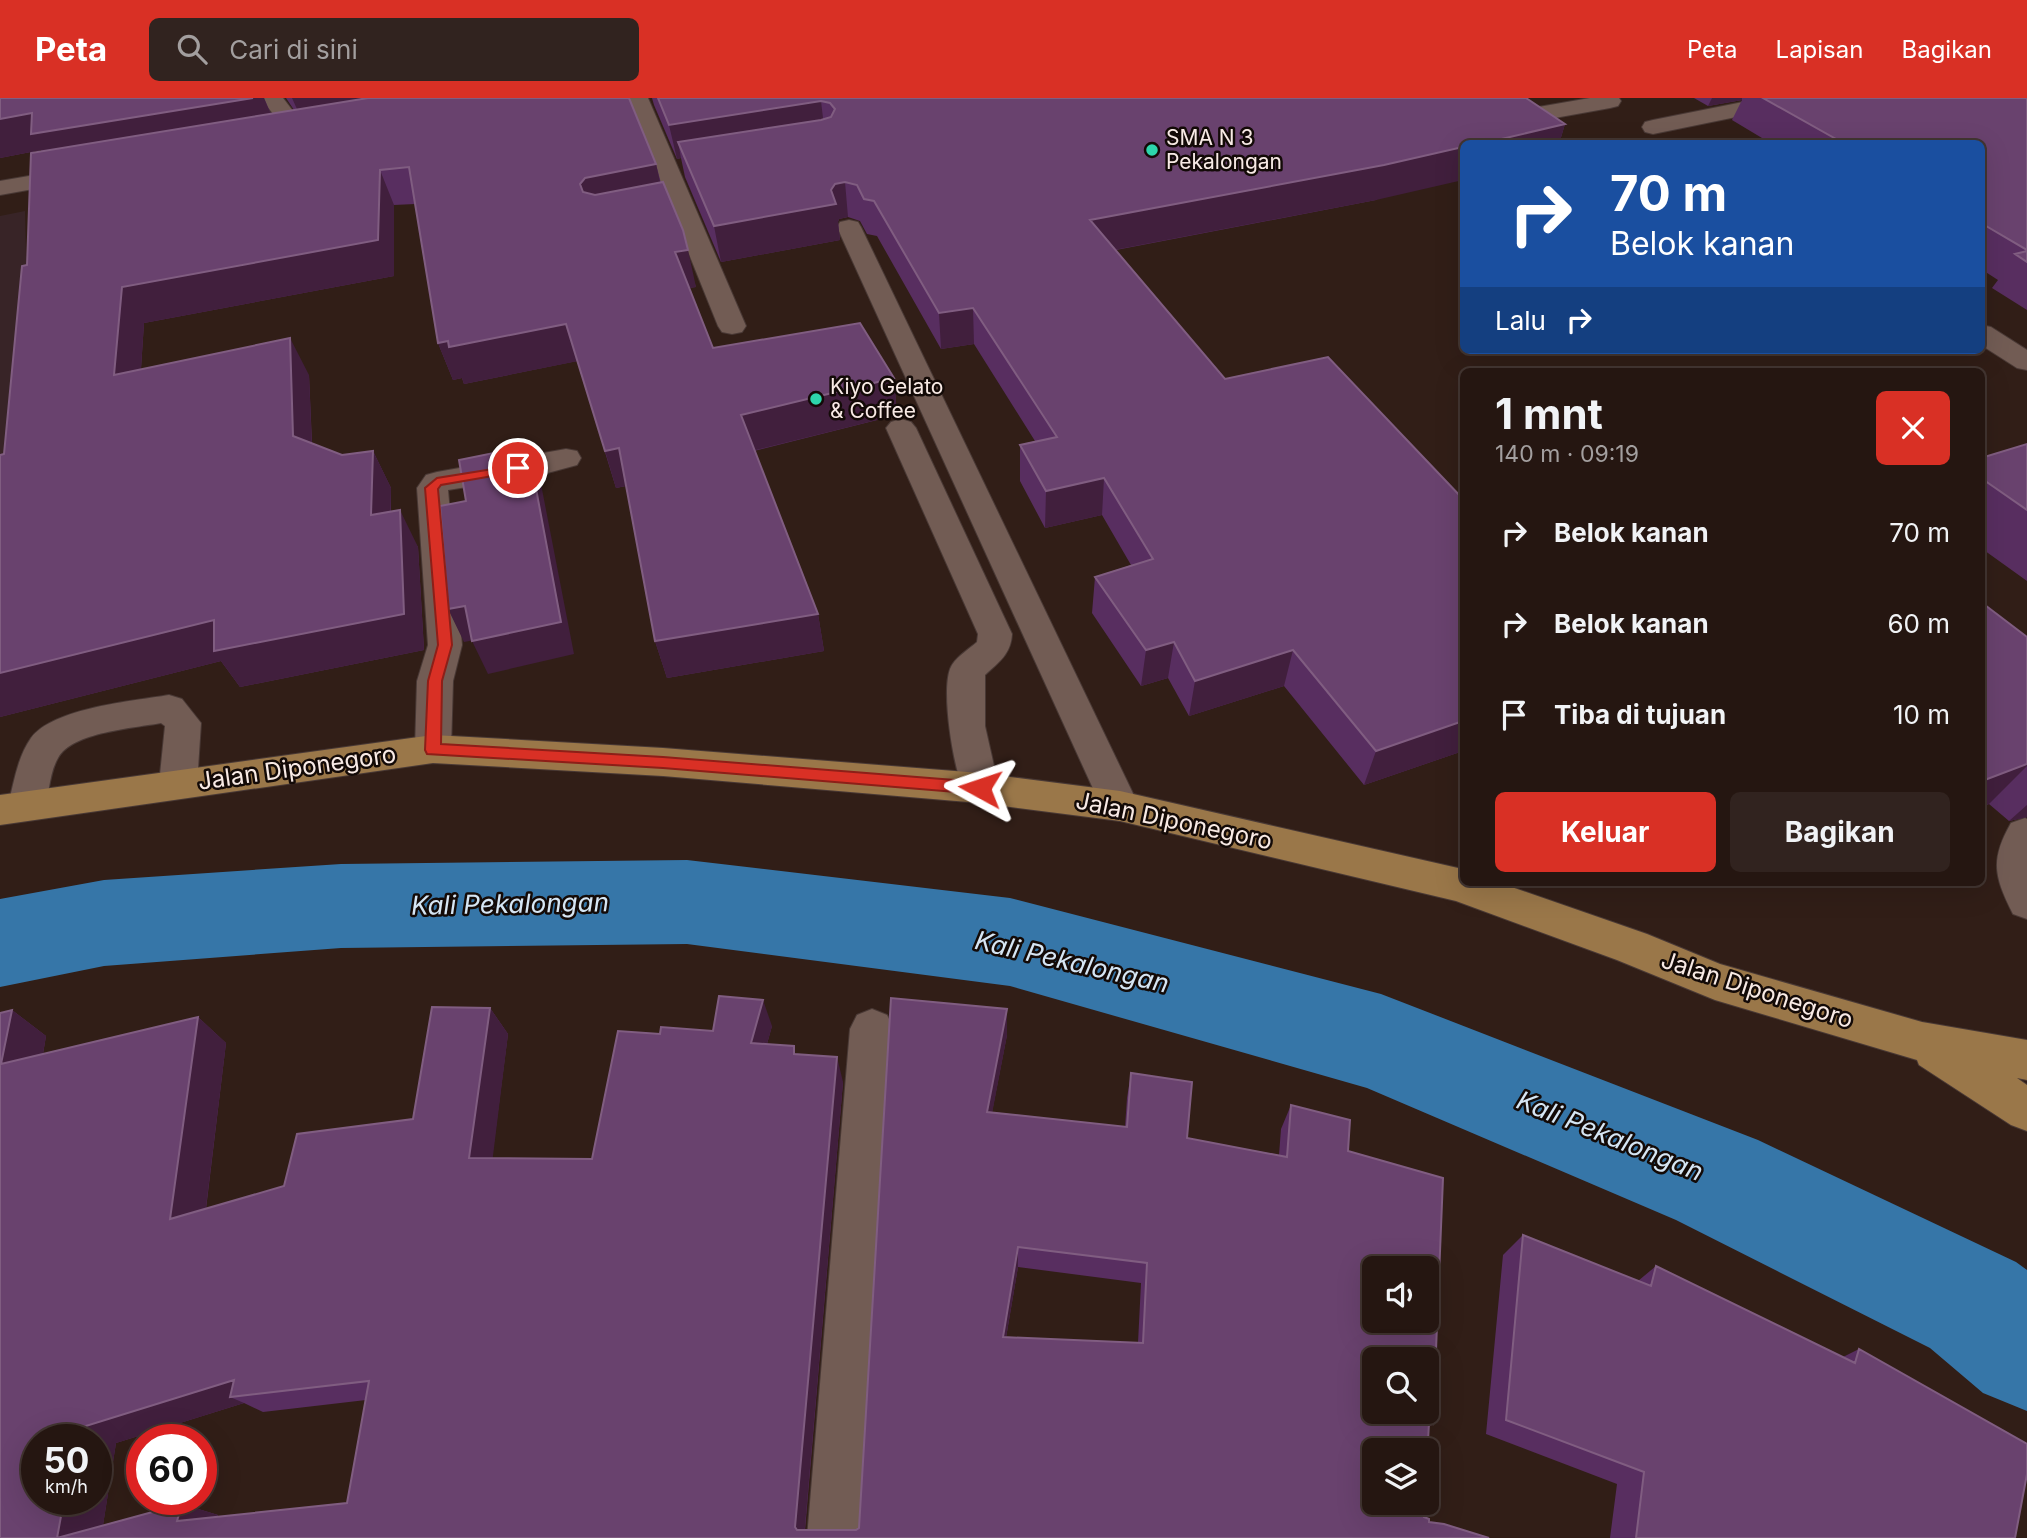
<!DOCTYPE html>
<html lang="id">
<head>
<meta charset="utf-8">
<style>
  :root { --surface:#251611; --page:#31231f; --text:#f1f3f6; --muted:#a39f9f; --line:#423531; --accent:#d93025 }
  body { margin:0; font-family:Inter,sans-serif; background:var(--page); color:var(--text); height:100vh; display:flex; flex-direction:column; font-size:26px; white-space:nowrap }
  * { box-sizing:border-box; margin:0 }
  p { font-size:23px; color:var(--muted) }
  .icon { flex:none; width:38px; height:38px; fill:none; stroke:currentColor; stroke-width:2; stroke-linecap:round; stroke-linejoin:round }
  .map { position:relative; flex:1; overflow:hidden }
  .drawer { position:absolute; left:1460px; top:270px; width:525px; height:518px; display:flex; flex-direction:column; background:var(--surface); border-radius:10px; box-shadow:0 7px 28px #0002,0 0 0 2px var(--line) }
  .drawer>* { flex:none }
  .guide { position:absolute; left:1460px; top:42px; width:525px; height:214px; border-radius:10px; box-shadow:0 7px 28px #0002,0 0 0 2px var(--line); background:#1a4fa0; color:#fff; overflow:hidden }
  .buttons { position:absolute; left:1362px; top:1158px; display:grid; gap:14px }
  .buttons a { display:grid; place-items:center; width:77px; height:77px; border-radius:10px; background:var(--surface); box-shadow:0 7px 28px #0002,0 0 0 2px var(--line); font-size:35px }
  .speed { position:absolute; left:21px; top:1326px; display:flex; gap:14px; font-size:35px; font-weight:700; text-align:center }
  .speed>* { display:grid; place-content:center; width:91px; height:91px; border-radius:50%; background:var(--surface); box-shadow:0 7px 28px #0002,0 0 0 2px var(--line); line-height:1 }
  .speed small { font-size:18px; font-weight:400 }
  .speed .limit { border:10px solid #d22; background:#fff; color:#111 }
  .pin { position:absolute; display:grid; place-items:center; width:60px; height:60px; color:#fff; margin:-30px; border:4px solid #fff; border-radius:50%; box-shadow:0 2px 7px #0007 }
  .me { position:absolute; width:77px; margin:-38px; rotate:275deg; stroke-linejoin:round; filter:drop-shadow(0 0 5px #0008) }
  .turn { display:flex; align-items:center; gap:24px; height:147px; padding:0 35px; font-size:32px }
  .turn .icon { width:91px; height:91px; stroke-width:2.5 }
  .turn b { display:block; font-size:49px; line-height:60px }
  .then { display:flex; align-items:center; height:66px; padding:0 35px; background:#0003; gap:14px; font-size:26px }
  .round { display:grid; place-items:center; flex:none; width:74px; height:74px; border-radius:10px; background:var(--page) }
  .head { display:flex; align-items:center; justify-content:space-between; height:119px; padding:0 35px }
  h1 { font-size:42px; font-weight:700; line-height:52px }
  .action { display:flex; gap:14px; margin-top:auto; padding:14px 35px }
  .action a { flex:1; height:80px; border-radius:10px; background:var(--accent); color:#fff; font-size:28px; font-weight:700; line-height:80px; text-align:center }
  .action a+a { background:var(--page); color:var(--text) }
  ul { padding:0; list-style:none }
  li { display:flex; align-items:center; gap:21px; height:91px; padding:0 35px }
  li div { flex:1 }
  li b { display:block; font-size:26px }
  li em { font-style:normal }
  header { display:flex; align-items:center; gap:42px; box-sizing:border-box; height:98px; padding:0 35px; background:var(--accent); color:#fff }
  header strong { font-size:33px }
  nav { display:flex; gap:38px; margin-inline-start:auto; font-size:24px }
  .search { width:490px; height:63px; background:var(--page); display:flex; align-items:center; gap:18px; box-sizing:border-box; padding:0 24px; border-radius:10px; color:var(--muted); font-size:26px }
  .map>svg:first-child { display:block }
  .medical { fill:#382427 }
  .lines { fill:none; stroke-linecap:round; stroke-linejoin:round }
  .river { fill:#3676a8; fill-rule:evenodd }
  .minor-casing { stroke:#493935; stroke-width:2 }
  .major-casing { stroke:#493935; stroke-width:2 }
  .minor { fill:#725c54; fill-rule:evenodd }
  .major { fill:#9a7749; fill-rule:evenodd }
  .wall { fill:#582e60; fill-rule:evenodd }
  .shaded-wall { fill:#411f3d }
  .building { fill:#69426e; stroke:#805d81; stroke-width:2; fill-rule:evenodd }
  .route { fill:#d93025; stroke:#8d1f18; stroke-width:2 }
  .poi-dot { fill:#2dd5ab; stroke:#130a07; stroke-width:2.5 }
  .labels { text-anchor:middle; stroke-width:5; stroke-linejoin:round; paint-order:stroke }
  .far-poi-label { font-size:21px; fill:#f8eae5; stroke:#130a07; text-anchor:start }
  .street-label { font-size:24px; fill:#f8eae5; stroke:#130a07 }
  .water-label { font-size:26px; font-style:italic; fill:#d6e6f4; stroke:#130a07 }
</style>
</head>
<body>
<header>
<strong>Peta</strong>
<div class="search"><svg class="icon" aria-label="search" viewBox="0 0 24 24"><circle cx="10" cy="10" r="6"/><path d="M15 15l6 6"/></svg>Cari di sini</div>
<nav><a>Peta</a><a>Lapisan</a><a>Bagikan</a></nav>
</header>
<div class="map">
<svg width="2027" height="1440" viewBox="0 0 2027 1440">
  <rect width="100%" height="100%" fill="#311e17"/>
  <!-- medical -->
  <path class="medical" d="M25,113L31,387L0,395V118Z"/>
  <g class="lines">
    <!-- river -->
    <path class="river" d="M687,762L1010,800L1381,896L1758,1042L2016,1164L2027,1172V1313L1983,1295L1930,1250L1676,1122L1367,990L1010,888L687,846L341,850L104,868L0,889V801L104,782L341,766Z"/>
    <defs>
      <path id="minor" d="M260,0H283L296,17L306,40L303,45H287L275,18Z
        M626,0H648L746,228L742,234L732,236L722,234L718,228Z
        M1446,0H1473L1495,12L1515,13L1590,0H1619L1621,3L1618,8L1610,10L1515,27L1482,23L1449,5Z
        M1763,0H1806L1803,5L1795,7L1653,36L1645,34L1642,29L1645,24L1653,22Z
        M81,69L89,71L93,76L89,81L0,97V83Z
        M849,122L858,124L861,129L1139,708L1134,719L1120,723L1106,719L1101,708L837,129L840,124Z
        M1981,227L1991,229L2027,252V272L2017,270L1981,247Z
        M901,321L911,324L916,330L1012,536C1011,556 999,564 985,577V628L999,690L993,700L980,705L967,700C954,677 941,596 950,571C954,560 968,552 977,544L978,536L886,330L891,324Z
        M566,351L577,353L581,360L577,367L540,377L448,392L462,547L453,583L451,651L446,661L433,665L420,661L415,651L417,583L428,547L417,390L426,377L437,374Z
        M169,597L182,601L201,625L197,686L191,696L178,701L165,696L159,686L165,628L161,625C135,630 72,634 58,660C48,677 50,700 41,718L27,722L13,718L8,707C14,685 17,660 31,640C53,610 133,603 169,597Z
        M2025,720L2027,721V821L2013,816C1994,778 1990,762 2011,725Z
        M872,911L887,917L894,931L863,1440H807L850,931L857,917Z"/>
      <path id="major" d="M433,637L663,650L980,675L1120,693L1458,770L1463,772V784H1497L1647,836L1720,866L1922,924L2027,942V982L2017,980L2027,987V1033L2011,1027L1919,967L1917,962L1715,902L1617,862L1456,803L1120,723L980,705L663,678L433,665L0,727V697Z"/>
    </defs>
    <!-- minor casing -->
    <use href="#minor" class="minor-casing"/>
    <!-- major casing -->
    <use href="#major" class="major-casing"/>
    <!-- minor -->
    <use href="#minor" class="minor"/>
    <!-- major -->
    <use href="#major" class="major"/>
  </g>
  <!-- wall -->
  <path class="wall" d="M0,0H264L271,16L294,12L286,0H629L656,66L661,85L696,189L689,190L713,250L894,280L897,317L754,353L818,516L824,553L667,580L655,543L626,388L616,390L577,263L464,286L462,280L453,282L438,245L415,106L394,107V178L144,225L141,271L309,277L312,345L342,357L373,353L391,390V413L418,449L424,552L240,589L221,563L0,619V357L4,356L27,167L42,54L41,52L0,60Z
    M652,0H1526L1565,26L1559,46H1463L1376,102L1116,152L1225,281L1463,401V653L1364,687L1284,588L1189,618L1168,580L1141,588L1092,515L1095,479L1131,467L1102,417L1045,430L1020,383V347L1035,343L974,246L941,251L877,138L867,136L860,123L848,119L839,121L838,124L840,142L721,164L685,79L681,60L677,61L654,7Z
    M1694,0H2027V212L1992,190L1998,182L1981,171V46H1772L1732,22L1742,2L1708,8Z
    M2027,346V483L1981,450V360Z
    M1981,504L2027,539V719L2009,723L1989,706L1981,709Z
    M490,910L508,936L492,1060L592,1061L660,936L772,928L767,946L797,956L843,984L805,1432H856L859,1430L1007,911V937L992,1014L1125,1029L1127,1000L1131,975L1187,1040L1279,1057L1281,1031L1291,1007L1348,1053L1433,1326L1429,1329L1424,1419L1429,1424L1489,1440H0L12,912L46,938L43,956L198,919L226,945L206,1111L284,1088L413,1021ZM1018,1169L1141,1185L1138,1245L1006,1240ZM366,1302L347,1405L218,1419V1417L182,1406L103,1427L116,1345L244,1305L263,1314Z
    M1523,1137L1638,1183L1656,1168L1843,1259L1859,1251L2015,1440H1610L1617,1386L1486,1336L1503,1157Z"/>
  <!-- shaded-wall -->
  <path class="shaded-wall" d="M253,0H264L278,33L53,71L41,52L0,60V21L32,15Z
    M292,0H473L305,29Z
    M1712,0H1742V2L1708,8Z
    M821,3L825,37L678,44L681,60L677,61L669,27Z
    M1565,26L1559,46H1480Z
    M1463,49V82L1376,102L1088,157L1090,122Z
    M656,66L664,101L590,122L580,86L585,80Z
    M380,72L394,107V178L144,225L138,314L114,277L122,189Z
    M845,84L848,119L839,121L838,124L840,142L721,164L714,128L831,92L835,86Z
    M688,152L696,189L683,191L675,154Z
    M973,210L974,246L941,251L939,215Z
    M566,226L578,263L464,286L462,280L453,282L438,245Z
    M290,240L309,277L313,375L293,338Z
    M894,280L897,317L748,354L741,317Z
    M528,348L540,381L574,556L488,576L472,543Z
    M619,350L630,387L616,390L605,353Z
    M373,353L391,390L390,454L371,417Z
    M1104,380L1102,417L1045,430L1046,393Z
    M400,412L418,449L424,552L240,589L221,563L0,619V575Z
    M465,508L480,541L464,544L448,511Z
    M818,516L824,553L667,580L655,543Z
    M1174,544L1168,580L1141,588L1146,552Z
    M1293,552L1284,588L1189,618L1195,583Z
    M1463,623V653L1364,687L1376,653Z
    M2027,666V668L1989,706L1981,709V684L1982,683Z
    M2027,707V719L2009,723Z
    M763,902L772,928L760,971L751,945Z
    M490,910L508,936L490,1082L469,1060Z
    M1007,911V937L988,1037L987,1014Z
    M12,912L46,938L37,991L1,966Z
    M198,919L226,945L202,1142L170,1121Z
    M837,959L843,984L804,1440L795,1429Z
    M1018,1149V1169L1003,1257V1239Z
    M234,1282L230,1299L244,1305L116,1345L101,1440H57L64,1402H96V1342H74L76,1331Z
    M182,1406L218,1417L214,1434L177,1423Z"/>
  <!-- building -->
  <path class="building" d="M0,0H253L31,36L32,15L0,21Z
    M368,0H629L656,66L585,80L580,86L583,94L595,97L663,84L683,132L688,152L675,154L713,250L860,225L894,280L741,317L818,516L655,543L619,350L605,353L566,226L449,249L448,243L438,245L409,69L380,72L378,142L122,189L114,277L290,240L293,338L342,357L373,353L371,417L400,412L404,516L214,553V522L0,575V357L4,356L22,168L27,167L31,55Z
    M658,0H1526L1565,26L1480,46H1463V49L1384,67L1090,122L1225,281L1328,259L1463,401V623L1376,653L1293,552L1195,583L1174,544L1146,552L1095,479L1153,461L1104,380L1046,393L1020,347L1057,339L973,210L939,215L874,103L864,101L857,87L845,84L835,86L831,92L836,106L714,128L678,44L821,22L831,19L835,11L830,5L821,3L669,27Z
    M1763,0H2027V152L1981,125V46H1845Z
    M2027,153V164L2015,156Z
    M2027,346V412L1981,380V360Z
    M528,348L561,524L472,543L465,508L448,511L440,408L466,403L459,362Z
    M1981,504L2027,539V666L1982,683L1981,682Z
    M719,898L763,902L751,945L794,948V956L837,959L795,1429L797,1432H856L859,1430L891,900L1007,911L987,1014L1127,1029L1131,975L1192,984L1187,1040L1287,1059L1291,1007L1350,1022L1348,1053L1443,1080L1433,1326L1429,1325L1426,1379V1353H1374V1405H1425L1424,1419L1429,1421V1424L1444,1426L1489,1440H0V915L12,912L1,966L198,919L170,1121L284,1088L297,1036L413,1021L432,909L490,910L469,1060L592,1061L618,933L660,936L661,929L713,933ZM1018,1149L1147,1165L1143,1245L1003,1239ZM1374,1171H1426V1223H1374ZM1374,1262H1426V1314H1374ZM234,1282L230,1299L369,1283L347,1405L177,1423L182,1406L57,1440L64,1402H37V1342H74L76,1331Z
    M1523,1137L1651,1188L1656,1168L1855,1265L1859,1251L2027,1346V1376L2015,1440H1636L1644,1374L1506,1322Z"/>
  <!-- route -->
  <path class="route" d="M518,367L524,370L522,373L441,387L438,391L452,547L442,583L441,646L663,659L980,684L985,686L987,690L985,694L980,696L663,670L427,656L425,652L428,583L438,547L425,390L437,380Z"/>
  <!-- markers -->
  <g class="poi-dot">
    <circle cx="1152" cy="52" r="7"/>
    <circle cx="816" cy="301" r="7"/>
  </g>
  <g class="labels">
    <!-- far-poi labels -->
    <g class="far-poi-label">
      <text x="1166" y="47">SMA N 3<tspan x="1166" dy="24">Pekalongan</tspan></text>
      <text x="830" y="296">Kiyo Gelato<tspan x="830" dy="24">&amp; Coffee</tspan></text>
    </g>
    <!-- street labels -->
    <g class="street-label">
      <text transform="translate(297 670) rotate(-8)" y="8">Jalan Diponegoro</text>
      <text transform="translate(1174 723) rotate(12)" y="8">Jalan Diponegoro</text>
      <text transform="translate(1757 892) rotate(18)" y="8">Jalan Diponegoro</text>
    </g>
    <!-- water labels -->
    <g class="water-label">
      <text transform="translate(510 806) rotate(-1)" y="9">Kali Pekalongan</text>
      <text transform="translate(1072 864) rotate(13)" y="9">Kali Pekalongan</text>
      <text transform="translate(1610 1038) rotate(22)" y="9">Kali Pekalongan</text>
    </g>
  </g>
</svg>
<div class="buttons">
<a><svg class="icon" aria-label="sound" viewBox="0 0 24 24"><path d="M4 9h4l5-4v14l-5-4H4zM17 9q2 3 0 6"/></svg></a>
<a><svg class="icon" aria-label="search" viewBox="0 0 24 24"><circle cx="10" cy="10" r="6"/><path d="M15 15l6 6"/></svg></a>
<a><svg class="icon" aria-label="layers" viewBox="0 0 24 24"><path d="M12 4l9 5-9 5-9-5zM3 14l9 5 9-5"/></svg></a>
</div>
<div class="speed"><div>50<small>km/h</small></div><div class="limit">60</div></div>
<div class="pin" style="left:518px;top:370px;background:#d93025"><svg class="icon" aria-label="arrive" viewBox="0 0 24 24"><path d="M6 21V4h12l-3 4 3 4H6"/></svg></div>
<svg class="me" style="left:980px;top:690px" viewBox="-20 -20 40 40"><path d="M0-17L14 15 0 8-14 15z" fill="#d93025" stroke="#fff" stroke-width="4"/></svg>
<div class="guide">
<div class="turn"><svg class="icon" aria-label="right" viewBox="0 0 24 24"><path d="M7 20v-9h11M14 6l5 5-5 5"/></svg><div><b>70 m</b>Belok kanan</div></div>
<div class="then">Lalu<svg class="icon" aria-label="right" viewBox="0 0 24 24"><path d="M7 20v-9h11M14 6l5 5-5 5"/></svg></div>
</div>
<section class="drawer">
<div class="head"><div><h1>1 mnt</h1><p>140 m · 09:19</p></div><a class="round" style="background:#d93025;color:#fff"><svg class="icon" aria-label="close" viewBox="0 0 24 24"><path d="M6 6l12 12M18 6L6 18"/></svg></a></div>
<ul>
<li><svg class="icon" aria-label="right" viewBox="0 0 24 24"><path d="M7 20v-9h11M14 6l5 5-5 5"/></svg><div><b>Belok kanan</b></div><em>70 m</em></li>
<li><svg class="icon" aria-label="right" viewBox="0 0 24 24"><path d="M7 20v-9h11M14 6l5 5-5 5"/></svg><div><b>Belok kanan</b></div><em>60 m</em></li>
<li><svg class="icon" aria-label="arrive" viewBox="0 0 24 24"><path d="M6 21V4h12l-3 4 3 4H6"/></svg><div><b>Tiba di tujuan</b></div><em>10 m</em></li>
</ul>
<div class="action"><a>Keluar</a><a>Bagikan</a></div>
</section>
</div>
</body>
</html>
